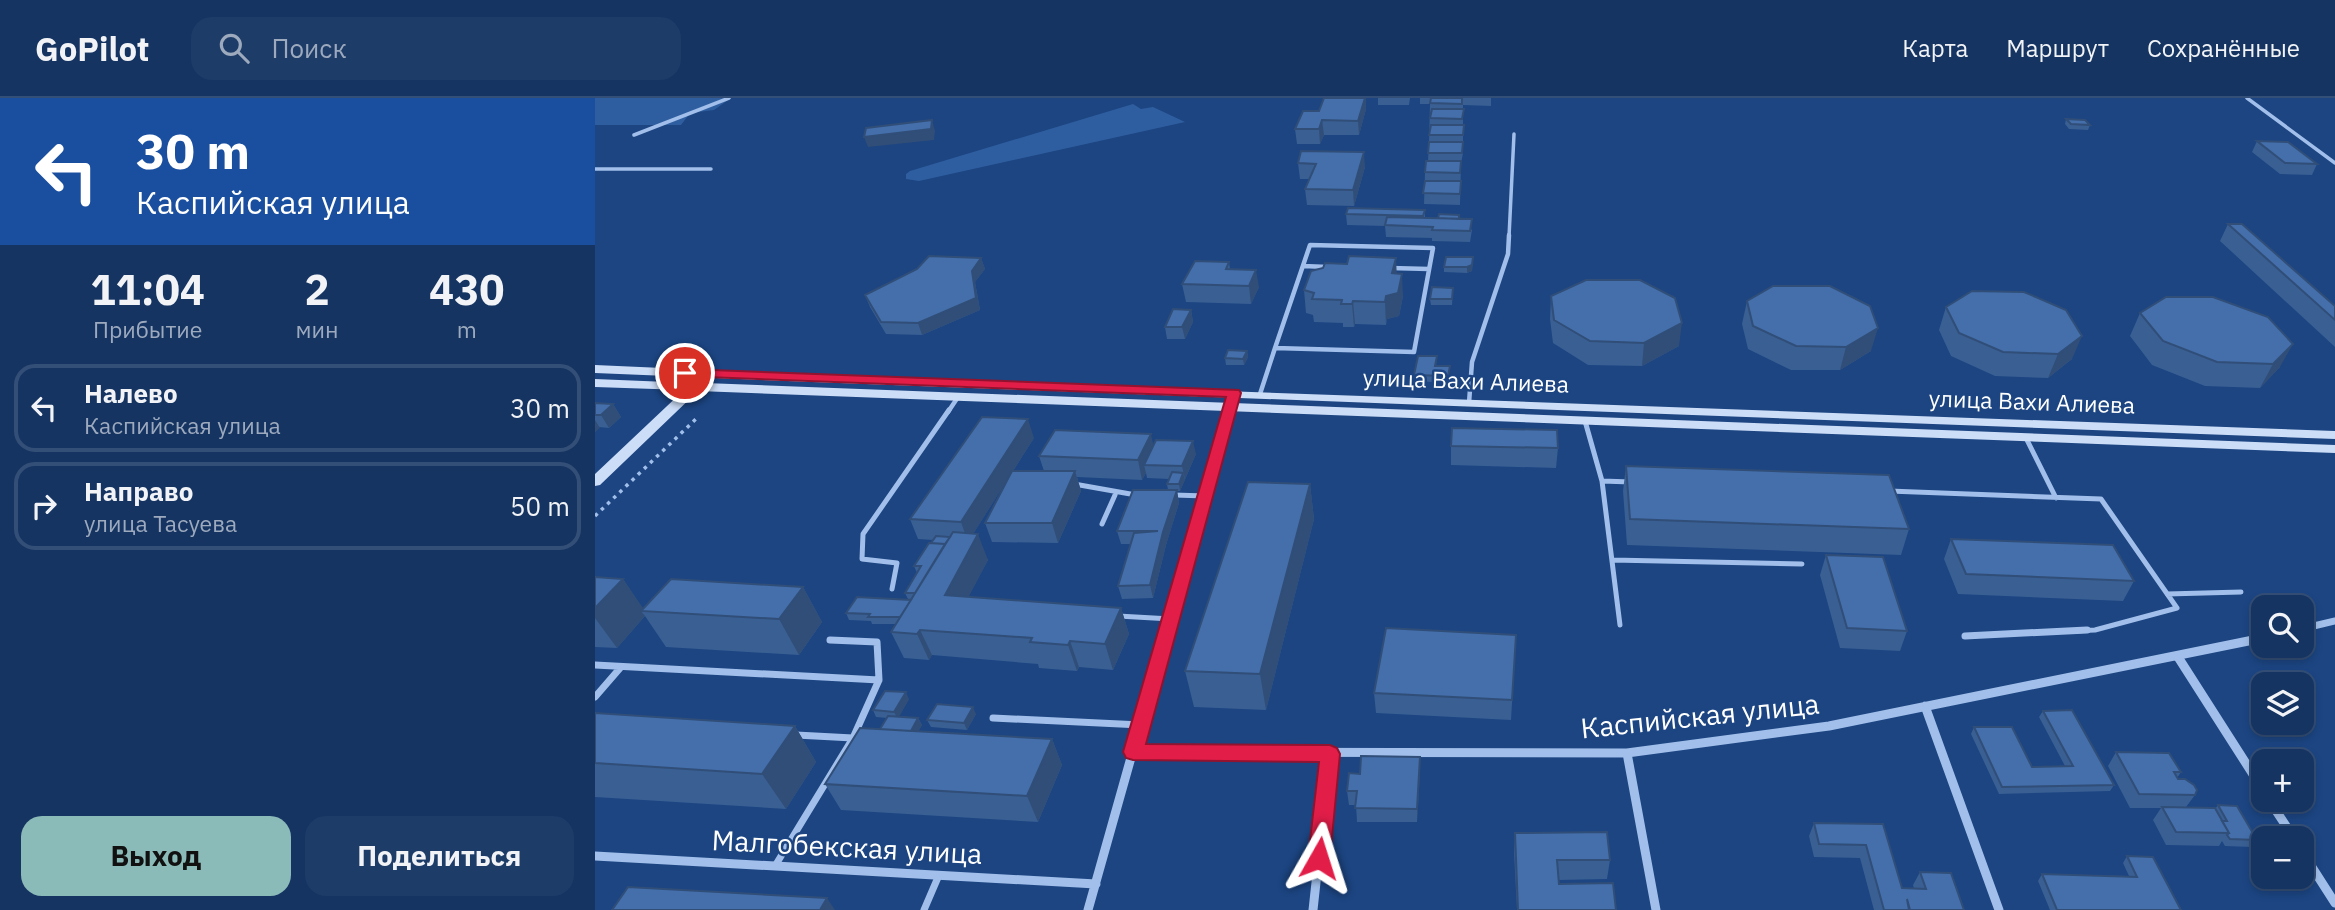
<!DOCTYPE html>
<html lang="ru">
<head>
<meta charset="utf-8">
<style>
  :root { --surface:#153462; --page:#1e3c68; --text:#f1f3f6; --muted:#9daabe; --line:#344f77; --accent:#8bbbb9 }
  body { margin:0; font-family:"IBM Plex Sans",sans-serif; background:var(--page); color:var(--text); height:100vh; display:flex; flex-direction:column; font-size:26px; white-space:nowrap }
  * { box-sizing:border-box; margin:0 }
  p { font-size:23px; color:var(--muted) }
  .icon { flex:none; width:38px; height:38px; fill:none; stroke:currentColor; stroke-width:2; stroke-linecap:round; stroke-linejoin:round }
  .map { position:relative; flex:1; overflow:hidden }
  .details { display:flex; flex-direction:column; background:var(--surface); width:595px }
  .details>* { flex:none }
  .guide { background:#1a4fa0; color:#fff; overflow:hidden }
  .controls { position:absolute; left:1656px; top:497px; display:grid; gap:14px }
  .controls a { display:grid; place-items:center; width:63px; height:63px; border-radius:14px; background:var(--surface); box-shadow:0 4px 10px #0003,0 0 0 2px var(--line); font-size:35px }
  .pin { position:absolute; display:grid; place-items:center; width:60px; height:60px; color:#fff; margin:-30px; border:4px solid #fff; border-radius:50%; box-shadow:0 2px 7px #0007 }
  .me { position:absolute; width:77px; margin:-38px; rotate:6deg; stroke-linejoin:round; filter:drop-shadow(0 0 5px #0008) }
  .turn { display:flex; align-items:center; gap:24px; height:147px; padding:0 21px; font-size:32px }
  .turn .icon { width:91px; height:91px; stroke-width:2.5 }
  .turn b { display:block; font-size:49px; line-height:60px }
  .eta { display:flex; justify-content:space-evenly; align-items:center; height:119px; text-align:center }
  .eta b { font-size:42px; font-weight:800; line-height:49px }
  .button { display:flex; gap:14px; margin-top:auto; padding:14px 21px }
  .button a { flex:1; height:80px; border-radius:21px; background:var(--accent); color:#111; font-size:28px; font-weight:800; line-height:80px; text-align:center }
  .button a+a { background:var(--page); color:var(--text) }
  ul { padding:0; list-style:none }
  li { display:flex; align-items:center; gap:21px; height:88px; margin:0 14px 10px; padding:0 7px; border:4px solid var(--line); border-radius:21px }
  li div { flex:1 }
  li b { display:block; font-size:26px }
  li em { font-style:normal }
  header { display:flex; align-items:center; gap:42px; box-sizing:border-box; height:98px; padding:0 35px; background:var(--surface); border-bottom:2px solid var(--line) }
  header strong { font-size:33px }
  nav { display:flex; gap:38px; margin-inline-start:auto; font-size:24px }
  .search { width:490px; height:63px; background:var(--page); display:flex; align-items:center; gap:18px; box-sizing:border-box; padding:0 24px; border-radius:21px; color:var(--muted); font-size:26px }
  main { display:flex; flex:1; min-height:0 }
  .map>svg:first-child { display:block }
  .green { fill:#2f5ea0 }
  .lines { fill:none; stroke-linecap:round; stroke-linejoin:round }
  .path { stroke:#a1bfea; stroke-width:3.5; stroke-dasharray:3.5 5; stroke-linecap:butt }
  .lane-far3 { stroke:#a1bfea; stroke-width:3.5 }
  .lane-far2 { stroke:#a1bfea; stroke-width:4.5 }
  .lane-far1 { stroke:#a1bfea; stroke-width:5 }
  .lane { stroke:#a1bfea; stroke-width:7 }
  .street-far2 { stroke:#a1bfea; stroke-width:5 }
  .street-far1 { stroke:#a1bfea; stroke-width:7 }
  .street { stroke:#a1bfea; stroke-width:9 }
  .secondary { fill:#ccddf7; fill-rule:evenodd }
  .wall { fill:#3a5f93 }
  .shaded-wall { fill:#304e78 }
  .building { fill:#446fab; stroke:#304e78; stroke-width:2 }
  .route { fill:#e11d48; stroke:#92132f; stroke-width:2 }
  .labels { text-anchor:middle; stroke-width:5; stroke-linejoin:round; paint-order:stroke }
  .street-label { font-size:23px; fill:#fff; stroke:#1c4582 }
  .near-street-label { font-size:28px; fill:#fff; stroke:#1c4582 }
</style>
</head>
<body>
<header>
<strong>GoPilot</strong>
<div class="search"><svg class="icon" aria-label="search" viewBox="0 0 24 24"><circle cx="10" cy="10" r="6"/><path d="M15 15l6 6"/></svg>Поиск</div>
<nav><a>Карта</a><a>Маршрут</a><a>Сохранённые</a></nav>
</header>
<main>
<section class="details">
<div class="guide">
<div class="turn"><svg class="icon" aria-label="left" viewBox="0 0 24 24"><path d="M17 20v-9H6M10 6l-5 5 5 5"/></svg><div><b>30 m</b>Каспийская улица</div></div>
</div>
<div class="eta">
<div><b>11:04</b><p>Прибытие</p></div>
<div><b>2</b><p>мин</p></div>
<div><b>430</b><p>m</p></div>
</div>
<ul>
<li><svg class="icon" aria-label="left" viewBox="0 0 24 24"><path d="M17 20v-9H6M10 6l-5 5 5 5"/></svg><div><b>Налево</b><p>Каспийская улица</p></div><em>30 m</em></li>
<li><svg class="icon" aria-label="right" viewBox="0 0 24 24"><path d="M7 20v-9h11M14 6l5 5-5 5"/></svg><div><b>Направо</b><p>улица Тасуева</p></div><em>50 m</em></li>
</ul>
<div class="button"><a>Выход</a><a>Поделиться</a></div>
</section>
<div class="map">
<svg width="1740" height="812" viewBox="0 0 1740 812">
  <rect width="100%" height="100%" fill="#1c4582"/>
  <!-- green -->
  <path class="green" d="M0,0H136L119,12L95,15L86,27H0Z
    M538,6L546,11L558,9L590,24L324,83L311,81V76L315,73Z"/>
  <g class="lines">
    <!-- path -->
    <path class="path" d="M0,418L103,319"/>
    <!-- lane-far3 -->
    <path class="lane-far3" d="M1652,0L1740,65
      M39,37L134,0
      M0,71H116
      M914,139L919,36"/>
    <!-- lane-far2 -->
    <path class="lane-far2" d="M715,147L838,150L819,254L680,250Z
      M708,168L733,169
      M795,170L834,171
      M665,296L680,250
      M874,305L877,264L913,156L914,137
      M353,314L363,299"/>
    <!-- lane-far1 -->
    <path class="lane-far1" d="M990,323L1007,383L1025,527
      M1431,340L1461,400
      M1007,383L1036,384
      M479,386L541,397
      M1294,393L1506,401L1582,510L1500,532L1454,534
      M579,397L611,398
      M507,426L520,397
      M1017,462L1207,466
      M297,491L302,465L267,461L268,436L354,312
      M1572,496L1646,494
      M523,518L576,521"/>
    <!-- lane -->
    <path class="lane" d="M1370,538L1492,532
      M235,542L282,544L284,582L258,640
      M0,567L284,582
      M0,599L26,569
      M398,620L546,627
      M180,768L258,640L201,637
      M329,812L344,777"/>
    <!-- street-far2 -->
    <path class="street-far2" d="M634,314L639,295"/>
    <!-- street-far1 -->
    <path class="street-far1" d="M1706,531L1740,523
      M571,534L634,312"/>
    <!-- street -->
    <path class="street" d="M1583,559L1668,692
      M1330,608L1404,812
      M538,654L1032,655L1234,628L1668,540
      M1032,655L1061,812
      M1674,702L1699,740
      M1706,752L1740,805
      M0,758L501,786
      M493,812L572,532
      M718,812L735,656"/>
    <!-- secondary -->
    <path class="secondary" d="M0,267L435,286L1740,333V341L218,284L0,275Z
      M0,281L97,285L104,281L110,285L1740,347V355L103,293L5,387L0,388V376L89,292L0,289Z"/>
  </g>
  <!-- wall -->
  <path class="wall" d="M729,0H771V11L764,37H729L725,46H702L700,31L724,13Z
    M783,0H815L814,7H783Z
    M825,0H896V8L868,7V55L866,66L865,107L829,106L830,74L833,63L834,44L835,6H825Z
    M1471,21L1495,27L1493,32L1474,31L1470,26Z
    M1662,43L1722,66L1717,77L1685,76L1657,54Z
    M703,65L770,69L759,108L712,107L710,91L715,81H705Z
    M830,112V120H843L864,117V121L877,132L875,144L837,143V140L791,139L790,128L752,127L751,116Z
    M1633,126L1740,208V249L1625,143Z
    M878,159L877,173L872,175L849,174V169Z
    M386,160L390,171L380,184L385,212L327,237L291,236L275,209L270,197Z
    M801,160V175L808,198L804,218L792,221L791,227L760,226L759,229H748V225L719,224L718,217L711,215L709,192L752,166Z
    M634,164L635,171L664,189L656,206L591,204L587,186Z
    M858,190L857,207H836L835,201Z
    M956,198L1084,248L1047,268L993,267L958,245L955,221Z
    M1571,199L1685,269L1665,290L1610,288L1557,267L1535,238L1545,215Z
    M1152,203L1276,253L1245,272H1196L1153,251L1147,226Z
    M1351,209L1477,261L1453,280L1400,278L1356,258L1344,232Z
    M596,212L598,224L590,241H572L570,229Z
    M652,253L653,259L649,267H631L630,260Z
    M842,258L841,268H855L853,285L820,283L819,277Z
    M0,305L18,306L26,319L14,330L4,329L0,334Z
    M439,340L418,373H449L444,358L558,347L601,356L585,393H582L584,405L571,447L558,500L527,501L523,488L535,446H526L522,433L573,392L572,386L574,381L552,380L551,375L547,382L482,379L486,393L463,445L397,444L390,425L414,379L378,436L393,462L373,499L526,510L534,536L518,572L484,569L482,573L444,570L443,566L337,557L334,562L309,560L296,534L301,526H277L276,523L254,522L251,515L313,501L310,495L322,475L319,468L338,442L323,441L315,421Z
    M856,348L963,350L961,370L856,367Z
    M1031,368L1314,431L1306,457L1032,447L1028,393Z
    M715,386L719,421L671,612L599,609L590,573Z
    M1356,441L1539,483L1528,503L1363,496L1349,461Z
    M1231,457L1312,533L1305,553L1245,550L1225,477Z
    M0,479L28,481L48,511L208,489L227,524L204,557L71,549L50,518L22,550L0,549Z
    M921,537L916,622L781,615L779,595Z
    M314,601L304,618L323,620L327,627L323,633L457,641L467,667L443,724L246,712L230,686L285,631L292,620L281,619L278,612Z
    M1448,613L1519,687L1515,693L1404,696L1376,636L1379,629L1437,669L1470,668L1444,619Z
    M0,615L200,628L221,664L191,711L0,699Z
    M381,616L372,632L336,629L332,622Z
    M1521,654L1586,674L1582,680L1600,697L1591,709L1620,711L1623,707L1662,742L1657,749L1630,748L1627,743L1624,748L1571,747L1558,722L1566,710H1535L1513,668Z
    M825,673L822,724H762L761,707H754L752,693L765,676Z
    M1219,725L1288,726L1307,790L1319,791L1318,787L1325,774L1369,812H1279L1265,760L1219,759L1214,738Z
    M920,735L1015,762L1012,781L963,782L964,786L1021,812H922L919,755Z
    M1532,758L1586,812H1455L1443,783L1447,776L1534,778L1528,765Z"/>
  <!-- shaded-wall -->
  <path class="shaded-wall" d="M770,0H771V11L764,37L763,23Z
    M337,22L340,33L339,42L273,49L269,39Z
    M727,22L729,37L725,46L724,31Z
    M769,54L770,69L759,108L758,92Z
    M878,159L877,173L872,175V169Z
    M386,160L390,171L380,184L385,212L327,237L323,225Z
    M801,160L802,182L807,176L808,198L804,218L792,221L791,227L790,204Z
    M661,172L664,189L656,206L654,188Z
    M758,203L760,226L759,229L757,206Z
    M596,212L598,224L590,241L587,229Z
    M1087,225L1084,248L1047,268L1049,245Z
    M1283,230L1276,253L1245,272L1251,249Z
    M1487,238L1477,261L1453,280L1463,256Z
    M1698,246L1685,269L1665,290L1678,266Z
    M652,253L653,259L649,267L648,261Z
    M18,306L26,319L14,330L6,317Z
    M433,321L439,340L373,444L366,424Z
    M0,322L5,330L0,334Z
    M556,336L560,355L549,367L551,375L547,382L543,362Z
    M598,343L601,356L590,381L587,368Z
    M480,373L486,393L463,445L457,425Z
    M588,375L590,382L585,393L584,386Z
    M715,386L719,421L671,612L665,576Z
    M582,392L584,405L571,447L558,500L555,487L568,434Z
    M383,436L393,462L361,523L350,497Z
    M28,481L50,513H46L50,518L22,550L0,520V510Z
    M208,489L227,524L204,557L184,521Z
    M526,510L534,536L518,572L510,546Z
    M325,532L337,557L334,562L322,536Z
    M475,543L484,569L482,573L473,547Z
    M311,594L314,601L303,621L299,614Z
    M378,609L381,616L372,632L369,625Z
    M323,620L327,627L316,647L312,640Z
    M200,628L221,664L191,711L167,676Z
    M457,641L467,667L443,724L432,698Z
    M825,659V673L822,724V711Z
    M232,800L240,812H225Z"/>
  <!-- building -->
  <path class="building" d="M729,0H770L763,23L727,22L724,31H700L708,13H724Z
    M836,0H867V6L835,5Z
    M837,11H869L867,21L835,20Z
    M1471,21L1490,22L1495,27L1476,26Z
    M337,22L336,31L269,39L271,30Z
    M836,27H869L868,37H834Z
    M1662,43L1693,44L1722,66L1690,65Z
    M834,44H868L867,55H833Z
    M706,53L769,54L758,92L710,91L721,66L703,65Z
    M831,63H866L865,75L830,74Z
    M830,83H866L865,96L828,95Z
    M753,110L830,112L828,118L751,116Z
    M844,116L864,117V121L843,120Z
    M792,119L877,121L875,133L837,132L838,129L790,127Z
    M1633,126H1647L1740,208V222Z
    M334,158L386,160L377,173L381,200L323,225L286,224L270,197L322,171Z
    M754,158L801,160L797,175L807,176L803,195L791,198L790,204L758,203L757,206H746L747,202L717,201L719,195L709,192L716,173L728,170L730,165L752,166Z
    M851,159H878L877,167L872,169H849Z
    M600,163L634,164L631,171L661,172L654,188L587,186Z
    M991,182H1045L1080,200L1087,225L1049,245L995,243L959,222L956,198Z
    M1178,188H1235L1275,208L1283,230L1251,249L1201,248L1158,228L1152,203Z
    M837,189L858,190L857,201H835Z
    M1377,193L1429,194L1471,212L1487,238L1463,256L1408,254L1364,235L1351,209Z
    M1571,199H1618L1673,219L1698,246L1678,266L1622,264L1568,243L1545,215Z
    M578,211L596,212L587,229H570Z
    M633,252L652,253L648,261L630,260Z
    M823,258H842L840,268H855L853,278L819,277Z
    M0,305L18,306L6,317H0Z
    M387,319L433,321L366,424L315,421Z
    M857,330L962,332L963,350L856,348Z
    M460,332L556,336L543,362L444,358Z
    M561,342L598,343L587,368L549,367Z
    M1031,368L1294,377L1314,431L1035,421Z
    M417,373H480L457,425H390Z
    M577,374L588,375L584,386H572Z
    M653,384L715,386L665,576L590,573Z
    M538,392H582L568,434L555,487L523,488L539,435L563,433H522Z
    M358,434L383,436L350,497L526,510L510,546L475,543L473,547L435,544L437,540L325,532L322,536L296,534Z
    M341,438L355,439L350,446L336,445Z
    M1356,441L1518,447L1539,483L1371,476Z
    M334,445L350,446L320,495H310L326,468H319Z
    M1231,457L1288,459L1312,533L1252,530Z
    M0,479L28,481L0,510Z
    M76,481L208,489L184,521L46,513Z
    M262,499L316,502L305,519H273L275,516L251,515Z
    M791,530L921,537L917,602L779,595Z
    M290,593L311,594L299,614L278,612Z
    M342,606L378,609L369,625L332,622Z
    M1477,612L1519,687L1407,689L1379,629H1417L1437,669L1478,668L1448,613Z
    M0,615L200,628L167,676L0,665Z
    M293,618L323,620L316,633L285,631Z
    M265,630L457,641L432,698L230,686Z
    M1521,654L1574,655L1586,674H1579L1583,681H1590L1599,687L1602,692L1600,697L1544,696Z
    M766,658L825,659L822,711L760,710L762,693H752L754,675L765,676Z
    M1623,707L1642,708L1662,742L1635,741L1632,737L1634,735L1627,723H1632Z
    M1567,709L1620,710L1634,735L1581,734Z
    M1219,725L1288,726L1307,790L1331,791L1325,774L1356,775L1369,812H1315L1312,801L1314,812H1289L1271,747L1224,746Z
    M1012,734L1015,762H962L964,786L1018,785L1021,812H923L920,735Z
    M1532,758L1558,759L1586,812H1462L1447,776L1542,779Z
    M33,789L232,800L225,812H17Z"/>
  <!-- route -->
  <path class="route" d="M90,271L644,292L646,295L551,646L735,647L742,650L745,656L735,760L731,767L724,770L716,767L713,760L724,664L538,662L531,660L528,654L631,299L85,278V272Z"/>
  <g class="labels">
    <!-- street labels -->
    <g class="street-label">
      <text transform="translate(871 283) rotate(2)" y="8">улица Вахи Алиева</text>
      <text transform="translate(1437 304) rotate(2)" y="8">улица Вахи Алиева</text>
    </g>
    <!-- near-street labels -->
    <g class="near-street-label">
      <text transform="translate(1105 618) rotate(-6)" y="10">Каспийская улица</text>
      <text transform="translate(252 749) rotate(3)" y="10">Малгобекская улица</text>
    </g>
  </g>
</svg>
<div class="controls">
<a><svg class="icon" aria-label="search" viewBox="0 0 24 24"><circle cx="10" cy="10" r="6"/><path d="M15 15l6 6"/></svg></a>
<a><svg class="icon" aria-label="layers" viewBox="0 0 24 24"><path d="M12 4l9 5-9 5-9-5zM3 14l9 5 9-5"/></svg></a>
<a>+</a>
<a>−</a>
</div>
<div class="pin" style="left:90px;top:275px;background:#d93025"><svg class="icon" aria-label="arrive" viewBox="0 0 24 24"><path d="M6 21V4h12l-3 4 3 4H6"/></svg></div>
<svg class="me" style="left:724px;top:760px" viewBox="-20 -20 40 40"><path d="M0-17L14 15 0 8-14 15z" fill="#e11d48" stroke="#fff" stroke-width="4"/></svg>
</div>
</main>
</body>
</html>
